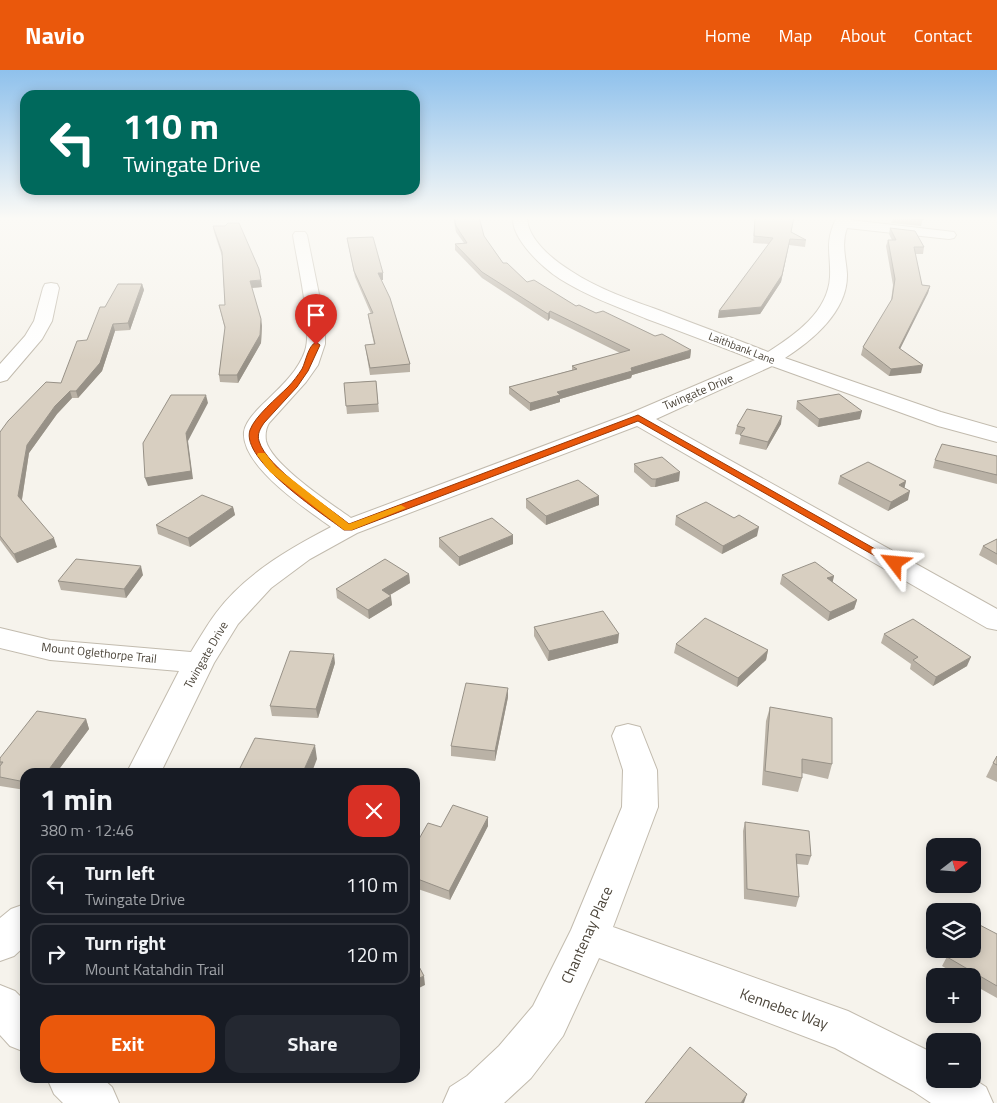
<!DOCTYPE html>
<html lang="en">
<head>
<meta charset="utf-8">
<style>
  :root { --surface:#171b24; --page:#242831; --text:#f1f3f6; --muted:#9ea1a6; --line:#363941; --accent:#ea580c }
  body { margin:0; font-family:"Titillium Web",sans-serif; background:var(--page); color:var(--text); height:100vh; display:flex; flex-direction:column; font-size:19px; white-space:nowrap }
  * { box-sizing:border-box; margin:0 }
  p { font-size:16px; color:var(--muted) }
  .icon { flex:none; width:28px; height:28px; fill:none; stroke:currentColor; stroke-width:2; stroke-linecap:round; stroke-linejoin:round }
  .map { position:relative; flex:1; overflow:hidden }
  .panel { position:absolute; left:20px; top:698px; width:400px; height:315px; display:flex; flex-direction:column; background:var(--surface); border-radius:15px; box-shadow:0 2px 12px #0003 }
  .panel>* { flex:none }
  .top-card { position:absolute; left:20px; top:20px; width:400px; height:105px; border-radius:15px; box-shadow:0 2px 12px #0003; background:#00695c; color:#fff; overflow:hidden }
  .needle { width:32px; rotate:73deg }
  .buttons { position:absolute; left:926px; top:768px; display:grid; gap:10px }
  .buttons a { display:grid; place-items:center; width:55px; height:55px; border-radius:10px; background:var(--surface); box-shadow:0 2px 12px #0003; font-size:25px }
  .pin { position:absolute; display:grid; place-items:center; width:42px; height:42px; color:#fff; margin:-51px -21px; border-radius:50% 50% 50% 0; rotate:-45deg; box-shadow:0 0 5px #0007 }
  .pin .icon { rotate:45deg }
  .me { position:absolute; width:55px; margin:-28px; rotate:299deg; stroke-linejoin:round; filter:drop-shadow(0 0 4px #0008) }
  .turn { display:flex; align-items:center; gap:18px; height:105px; padding:0 20px; font-size:22px }
  .turn .icon { width:65px; height:65px; stroke-width:2.5 }
  .turn b { display:block; font-size:35px; line-height:42px }
  .round { display:grid; place-items:center; flex:none; width:52px; height:52px; border-radius:15px; background:var(--page) }
  .headline { display:flex; align-items:center; justify-content:space-between; height:85px; padding:0 20px }
  h1 { font-size:30px; font-weight:700; line-height:38px }
  .cta { display:flex; gap:10px; margin-top:auto; padding:10px 20px }
  .cta a { flex:1; height:58px; border-radius:15px; background:var(--accent); color:#fff; font-size:20px; font-weight:700; line-height:58px; text-align:center }
  .cta a+a { background:var(--page); color:var(--text) }
  ul { padding:0; list-style:none }
  li { display:flex; align-items:center; gap:15px; height:62px; margin:0 10px 8px; padding:0 10px; border:2px solid var(--line); border-radius:15px }
  li div { flex:1 }
  li b { display:block; font-size:19px }
  li em { font-style:normal }
  header { display:flex; align-items:center; gap:30px; box-sizing:border-box; height:70px; padding:0 25px; background:var(--accent); color:#fff }
  header strong { font-size:24px }
  nav { display:flex; gap:28px; margin-inline-start:auto; font-size:18px }
  .map>svg:first-child { display:block }
  .lines { fill:none; stroke-linecap:round; stroke-linejoin:round }
  .minor-casing { stroke:#c2bbae; stroke-width:2 }
  .minor { fill:#fff; fill-rule:evenodd }
  .wall { fill:#bab2a6 }
  .shaded-wall { fill:#979187 }
  .building { fill:#d8cfc1; stroke:#979187 }
  .route { fill:#ea580c; stroke:#983908 }
  .slow { fill:#f59e0b }
  .labels { text-anchor:middle; stroke-width:4.5; stroke-linejoin:round; paint-order:stroke }
  .far-street-label { font-size:11px; fill:#4b4439; stroke:#fff }
  .street-label { font-size:12px; fill:#4b4439; stroke:#fff }
  .near-street-label { font-size:15px; fill:#4b4439; stroke:#fff }
</style>
</head>
<body>
<header>
<strong>Navio</strong>
<nav><a>Home</a><a>Map</a><a>About</a><a>Contact</a></nav>
</header>
<div class="map">
<svg width="997" height="1033" viewBox="0 0 997 1033">
  <rect width="100%" height="100%" fill="#f6f3ec"/>
  <g class="lines">
    <defs>
      <path id="minor" d="M513,147H527C527,169 553,190 571,201C598,219 631,230 661,241C697,255 733,268 768,282C795,265 828,242 830,207C831,181 824,173 837,147H851L850,150L954,162L956,165L954,168L949,169L847,158C841,174 846,188 847,204C848,241 813,270 785,288L941,342L997,358V372L938,356L772,296L656,349L997,539V560L987,558L637,356L357,463L310,489L271,518L238,554L214,593L161,702H127L179,601L50,590L0,578V558L50,570L191,582C199,569 207,555 216,543C245,504 289,479 331,457C306,439 241,396 244,362C245,353 254,343 260,337C277,320 297,304 305,281C313,258 297,192 293,165L295,162H305L307,165L325,254V274L318,295L306,312L269,353C266,358 265,364 266,371C272,395 330,433 351,448L631,343L755,290C719,276 683,262 647,249C618,237 587,226 560,209C543,198 511,169 513,147Z
        M51,213L57,214L59,218L52,251L42,269L7,310L0,312V294L25,266L34,251L43,218L45,214Z
        M628,654L640,657L657,700L658,737L613,857L848,941L935,984V1009L972,1008L986,1017L993,1033H931L913,1021L835,978L599,888L563,966L531,1008L504,1033H443L450,1017L467,1006L499,976L533,936L571,860L622,737L623,700L612,666L616,657Z
        M25,834V876L14,886L0,891V848L11,839Z
        M0,915L15,921L25,931V982L10,976L0,965Z
        M47,1008H102L112,1017L119,1033H63L54,1024Z"/>
    </defs>
    <!-- minor casing -->
    <use href="#minor" class="minor-casing"/>
    <!-- minor -->
    <use href="#minor" class="minor"/>
  </g>
  <!-- wall -->
  <path class="wall" d="M453,147H479L484,166L503,193L527,212L576,236L655,266L691,280L690,288L632,305L631,308L560,329V332L530,341L509,324V317L572,300V296L620,283L550,248L548,251L482,208L455,180V174L464,173L456,162Z
    M755,147L791,162L806,170L805,177L789,175L781,212L760,244L718,248L719,241L769,174L753,173Z
    M893,147H923L921,156L891,153Z
    M213,156L262,217L252,218L262,256L261,273L238,313L220,312L219,305L225,259L219,235H225L222,186L214,162Z
    M890,158L924,177L923,184H915L922,215L930,216L928,223L900,279L921,303L889,306L861,285L863,277L891,231L893,215L886,176L888,170H892L889,164Z
    M347,168L383,210H381L410,294V302L370,305L365,275L374,274L369,251L368,244H371L355,207L348,174Z
    M142,214L144,220L130,260L115,261L102,301L78,328H72L57,344L29,383L22,430L57,477L17,493L0,470V362L61,313L87,270L105,237Z
    M376,311L379,342L347,344L344,313Z
    M797,331L860,349L818,357L796,339Z
    M781,354L766,380L739,374L741,365L735,364L737,356Z
    M997,386V414L933,398L935,390Z
    M634,394L679,411L655,417H651L634,402Z
    M840,406L906,411L904,418L908,430L888,441L838,414Z
    M526,429L599,435L546,455L526,438Z
    M233,437L235,445L190,477L158,464L156,455Z
    M676,446L734,448L757,466L722,484L675,455Z
    M439,468L513,474L459,496L439,477Z
    M997,469V495L979,485L983,476Z
    M409,504L410,513L390,525L392,535L369,549L337,528L336,519Z
    M143,505L126,528L61,520L58,511Z
    M782,505L834,506L832,512L857,530L854,539L828,551L780,514Z
    M534,557L618,573L548,591L534,566Z
    M884,564L967,596L933,616L910,599L911,594L881,573Z
    M676,574L768,580L766,590L737,617L674,583Z
    M335,593L318,648L272,646L270,636Z
    M508,627L495,691L451,686V676Z
    M770,637L832,694L828,709L802,703V708L798,722L762,715L766,651Z
    M86,649L89,659L57,702H25V720L0,716V688Z
    M997,686V712L986,707L993,693Z
    M488,747V756L450,830L415,818V776L441,757Z
    M745,752L811,786L808,795L797,794L799,827L796,837L744,829L743,761Z
    M997,864V928L972,914V906H959L942,896L951,879Z"/>
  <!-- shaded-wall -->
  <path class="shaded-wall" d="M790,169L781,212L760,244L718,248L719,241Z
    M378,203H383V210H379Z
    M261,210L262,217L251,218L250,211Z
    M142,214L144,220L130,260L128,253Z
    M930,216L928,223L897,285L899,278Z
    M550,241V248L548,251V244Z
    M261,249L262,256L261,273L238,313L237,305Z
    M113,254L115,261L102,301L78,328L76,321Z
    M691,280L690,288L632,305L631,308L560,329V332L530,341V333L557,322L631,298Z
    M923,295L921,303L889,306L891,299Z
    M70,321L72,328L57,344L29,383L21,435L18,426L27,375L55,336Z
    M206,325L208,333L188,371L193,409L148,416L145,408L186,363Z
    M862,341L860,349L818,357L819,349Z
    M782,346L781,354L766,380L768,372Z
    M680,402L679,411L655,417L656,409Z
    M906,411L904,420L899,415Z
    M910,421L908,430L888,441L891,432Z
    M599,426V435L546,455V446Z
    M233,437L235,445L190,477L188,468Z
    M759,457L757,466L722,484L723,476Z
    M513,465V474L459,496V487Z
    M54,468L57,477L17,493L14,484Z
    M141,496L143,505L126,528L124,519Z
    M409,504L410,513L383,529L382,520Z
    M834,506L832,515L827,508Z
    M391,526L392,535L369,549L368,540Z
    M857,530L854,539L828,551L830,542Z
    M619,564L618,573L548,591L549,581Z
    M768,580L766,590L737,617L738,608Z
    M334,584L335,593L318,648L316,639Z
    M971,587L967,596L933,616L936,607Z
    M508,618V627L495,691V681Z
    M86,649L89,659L57,702H47Z
    M315,675L317,689L312,702H303Z
    M488,747V756L450,830L449,821Z
    M424,906L425,915L415,920V910Z
    M747,1024L744,1033H741Z"/>
  <!-- building -->
  <path class="building" d="M454,147H479L484,166L503,193H507L527,212L534,210L576,236L579,235L596,243L603,241L655,266L662,264L691,280L631,298L632,301L557,322L560,325L530,333L509,317L577,299L572,296L630,280L550,241L548,244L482,202L455,174L467,173L456,156Z
    M755,147H794L791,162L806,170L790,169L782,205L761,237L719,241L773,168L754,166Z
    M893,147H923V150Z
    M228,153H239L259,199L261,210L250,211L261,249L260,265L237,305H219L225,257L219,235H225L222,182L213,156H225Z
    M890,158L915,161L924,177H914L922,215L930,216L899,278L923,295L891,299L863,277L892,229L895,209L888,170H896Z
    M373,167L383,203H378L390,228L410,294L370,298L365,275L375,274L368,244L373,243L354,201L347,168Z
    M118,214H142L128,253L113,254L100,293L76,321H70L55,336L27,375L18,426L54,468L14,484L0,466V362L8,351L46,312L61,313L77,271L87,270L100,237H105Z
    M376,311L378,334L346,336L344,313Z
    M839,324L862,341L819,349L797,331Z
    M171,325H206L186,363L191,401L145,408L143,373Z
    M747,339L782,346L768,372L740,365L745,358L737,356Z
    M942,374L997,386V405L935,390Z
    M662,387L680,402L656,409H652L634,394Z
    M868,392L906,411L899,415L910,421L891,432L840,406Z
    M578,410L599,426L546,446L526,429Z
    M202,425L233,437L188,468L156,455Z
    M706,432L734,448L739,445L759,457L723,476L676,446Z
    M492,448L513,465L459,487L439,468Z
    M997,469V484L983,476Z
    M76,489L141,496L124,519L58,511Z
    M385,489L409,504L382,520L391,526L368,540L336,519Z
    M815,492L834,506L827,508L857,530L830,542L782,505Z
    M603,541L619,564L549,581L534,557Z
    M705,548L768,580L738,608L676,574Z
    M913,549L971,587L936,607L913,590L918,587L884,564Z
    M290,581L334,584L316,639L270,636Z
    M466,613L508,618L495,681L451,676Z
    M770,637L832,648V694L802,689V708L765,701Z
    M37,641L86,649L47,702H25V712L0,707V696L3,692H0V688Z
    M255,668L315,675L303,702H238Z
    M997,686V695L993,693Z
    M453,735L488,747L449,821L415,808V776L428,753L441,757Z
    M745,752L809,761L811,786L796,784L799,827L747,819Z
    M972,851L997,864V916L947,887L951,879H972Z
    M415,889L424,906L415,910Z
    M690,977L747,1024L741,1033H645Z"/>
  <!-- sky -->
  <linearGradient id="sky" x2="0" y2="1"><stop stop-color="#8fc1ec"/><stop offset="0.51" stop-color="#fbfaf6"/><stop offset="1" stop-color="#fbfaf6" stop-opacity="0"/></linearGradient>
  <rect width="997" height="291" fill="url(#sky)"/>
  <!-- route -->
  <path class="route" d="M316,272L320,275L308,301L297,317L264,353C260,359 257,364 259,371C266,397 327,436 349,454L638,345L900,493L895,496L891,495L638,351L352,460H344C323,444 240,390 250,360C255,346 277,328 288,317C293,312 298,305 302,299C306,291 308,276 316,272Z"/>
  <!-- slow -->
  <path class="slow" d="M258,383H265L276,397L349,454L398,436L401,435L406,438L352,460H344L270,402L257,385Z"/>
  <g class="labels">
    <!-- far-street labels -->
    <g class="far-street-label">
      <text transform="translate(742 278) rotate(21)" y="4">Laithbank Lane</text>
    </g>
    <!-- street labels -->
    <g class="street-label">
      <text transform="translate(698 322) rotate(-23)" y="4">Twingate Drive</text>
      <text transform="translate(99 583) rotate(6)" y="4">Mount Oglethorpe Trail</text>
      <text transform="translate(206 585) rotate(-60)" y="4">Twingate Drive</text>
    </g>
    <!-- near-street labels -->
    <g class="near-street-label">
      <text transform="translate(587 865) rotate(-66)" y="5">Chantenay Place</text>
      <text transform="translate(784 939) rotate(20)" y="5">Kennebec Way</text>
    </g>
  </g>
</svg>
<div class="buttons">
<a><svg class="needle" viewBox="-14 -14 28 28"><path d="M0-13l5 13h-10z" fill="#e53935"/><path d="M0 13l5-13h-10z" fill="#9ea1a6"/></svg></a>
<a><svg class="icon" aria-label="layers" viewBox="0 0 24 24"><path d="M12 4l9 5-9 5-9-5zM3 14l9 5 9-5"/></svg></a>
<a>+</a>
<a>−</a>
</div>
<div class="pin" style="left:316px;top:275px;background:#d93025"><svg class="icon" aria-label="arrive" viewBox="0 0 24 24"><path d="M6 21V4h12l-3 4 3 4H6"/></svg></div>
<svg class="me" style="left:895px;top:493px" viewBox="-20 -20 40 40"><path d="M0-17L14 15 0 8-14 15z" fill="#ea580c" stroke="#fff" stroke-width="4"/></svg>
<div class="top-card">
<div class="turn"><svg class="icon" aria-label="left" viewBox="0 0 24 24"><path d="M17 20v-9H6M10 6l-5 5 5 5"/></svg><div><b>110 m</b>Twingate Drive</div></div>
</div>
<section class="panel">
<div class="headline"><div><h1>1 min</h1><p>380 m · 12:46</p></div><a class="round" style="background:#d93025;color:#fff"><svg class="icon" aria-label="close" viewBox="0 0 24 24"><path d="M6 6l12 12M18 6L6 18"/></svg></a></div>
<ul>
<li><svg class="icon" aria-label="left" viewBox="0 0 24 24"><path d="M17 20v-9H6M10 6l-5 5 5 5"/></svg><div><b>Turn left</b><p>Twingate Drive</p></div><em>110 m</em></li>
<li><svg class="icon" aria-label="right" viewBox="0 0 24 24"><path d="M7 20v-9h11M14 6l5 5-5 5"/></svg><div><b>Turn right</b><p>Mount Katahdin Trail</p></div><em>120 m</em></li>
</ul>
<div class="cta"><a>Exit</a><a>Share</a></div>
</section>
</div>
</body>
</html>
